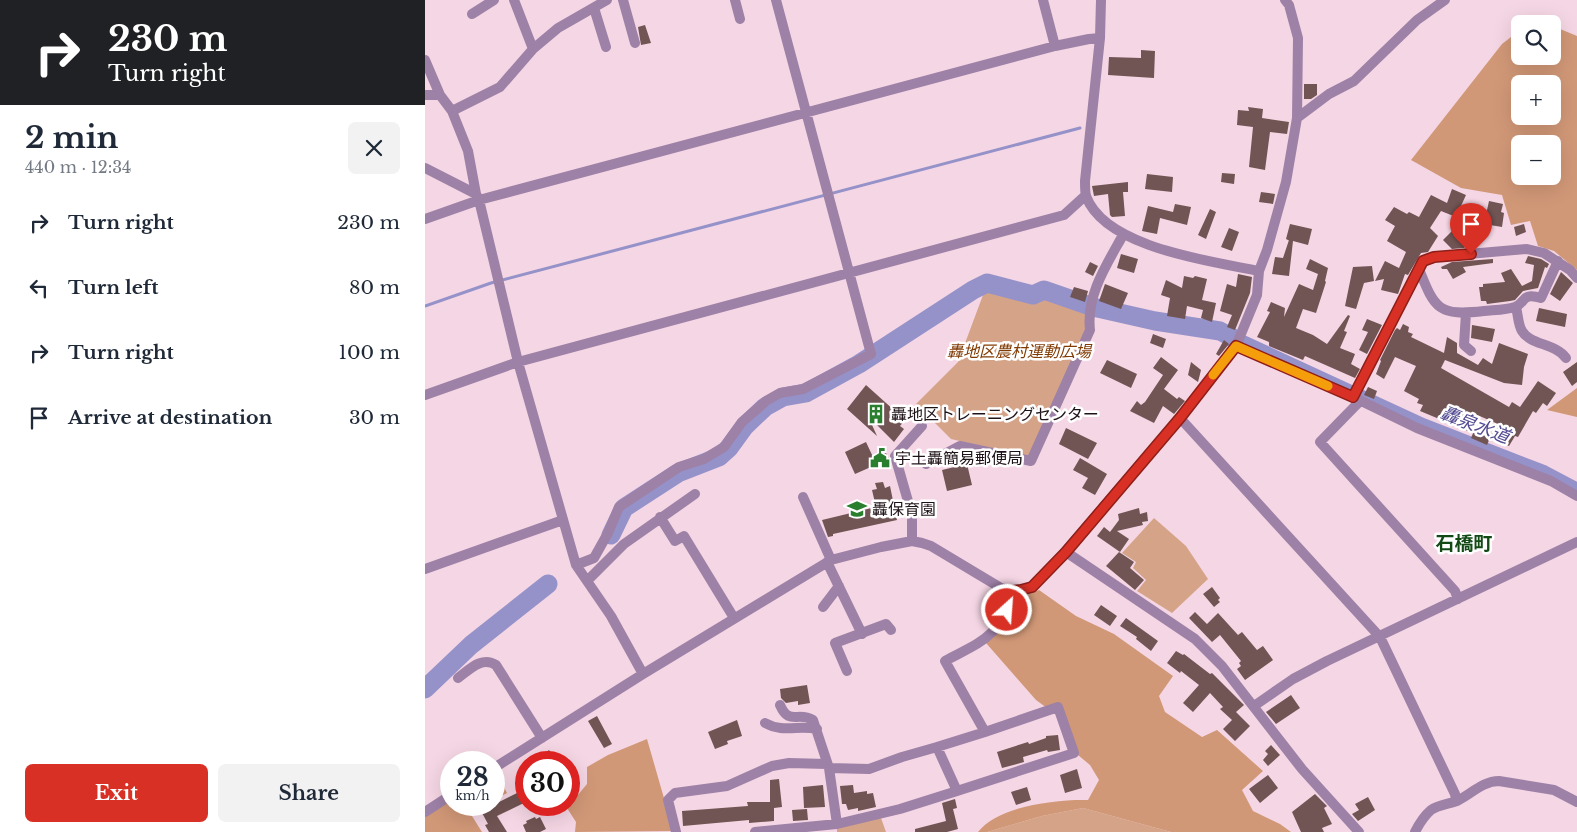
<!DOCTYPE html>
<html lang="en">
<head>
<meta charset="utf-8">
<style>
  :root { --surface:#fff; --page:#f2f2f3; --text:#1f2937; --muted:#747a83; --accent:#d93025 }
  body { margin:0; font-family:"Libre Baskerville","Noto Sans JP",serif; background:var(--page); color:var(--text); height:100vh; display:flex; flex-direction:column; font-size:19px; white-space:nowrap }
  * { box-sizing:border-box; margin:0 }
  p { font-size:16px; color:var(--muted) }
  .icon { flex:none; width:28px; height:28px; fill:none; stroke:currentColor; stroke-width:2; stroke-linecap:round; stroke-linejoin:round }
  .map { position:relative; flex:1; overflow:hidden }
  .drawer { display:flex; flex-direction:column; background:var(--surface); width:425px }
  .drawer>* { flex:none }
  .guide { background:#202124; color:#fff; overflow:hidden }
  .fabs { position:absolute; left:1086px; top:15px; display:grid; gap:10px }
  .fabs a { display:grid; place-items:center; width:50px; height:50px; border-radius:8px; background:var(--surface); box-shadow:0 5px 20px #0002; font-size:25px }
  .speed { position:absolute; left:15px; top:751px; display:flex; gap:10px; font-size:25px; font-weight:700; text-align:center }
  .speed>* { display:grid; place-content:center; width:65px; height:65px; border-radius:50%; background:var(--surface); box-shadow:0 5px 20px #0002; line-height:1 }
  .speed small { font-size:12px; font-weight:400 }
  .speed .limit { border:8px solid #d22; background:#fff; color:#111 }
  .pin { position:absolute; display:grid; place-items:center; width:42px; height:42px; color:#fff; margin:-51px -21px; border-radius:50% 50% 50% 0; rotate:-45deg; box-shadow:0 0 5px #0007 }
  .pin .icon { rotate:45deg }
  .me { position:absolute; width:55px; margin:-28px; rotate:26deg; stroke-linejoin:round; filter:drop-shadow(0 0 4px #0008) }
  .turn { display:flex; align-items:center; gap:18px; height:105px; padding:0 25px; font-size:22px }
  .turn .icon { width:65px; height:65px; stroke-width:2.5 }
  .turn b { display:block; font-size:35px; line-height:42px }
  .round { display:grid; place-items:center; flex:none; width:52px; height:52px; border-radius:8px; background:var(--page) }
  .headline { display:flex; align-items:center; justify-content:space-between; height:85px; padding:0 25px }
  h1 { font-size:30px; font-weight:700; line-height:38px }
  .cta { display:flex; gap:10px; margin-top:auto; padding:10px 25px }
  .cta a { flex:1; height:58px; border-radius:8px; background:var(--accent); color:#fff; font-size:20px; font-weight:700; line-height:58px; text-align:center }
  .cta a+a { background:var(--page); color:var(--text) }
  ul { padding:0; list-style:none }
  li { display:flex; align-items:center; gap:15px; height:65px; padding:0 25px }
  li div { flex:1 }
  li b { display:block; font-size:19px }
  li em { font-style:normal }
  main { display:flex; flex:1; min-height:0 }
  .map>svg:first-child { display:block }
  .green { fill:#d5a488 }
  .forest { fill:#d19877; fill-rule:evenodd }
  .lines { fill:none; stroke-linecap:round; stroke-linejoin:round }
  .stream { stroke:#9592ca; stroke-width:3 }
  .canal { stroke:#9592ca; stroke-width:11 }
  .river { stroke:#9592ca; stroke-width:19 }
  .building { fill:#715454 }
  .minor { stroke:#9e81a7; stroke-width:10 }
  .route-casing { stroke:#8d1f18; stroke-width:12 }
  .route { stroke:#d93025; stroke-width:9 }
  .slow { stroke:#f59e0b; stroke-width:9 }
  .labels { text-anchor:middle; stroke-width:5; stroke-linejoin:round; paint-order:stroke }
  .park-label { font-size:16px; font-style:italic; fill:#813b04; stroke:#fff }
  .poi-label { font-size:16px; fill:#1d1217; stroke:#fff; text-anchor:start }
  .water-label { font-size:18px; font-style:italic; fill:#534b92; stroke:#fff }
  .quarter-label { font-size:19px; font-weight:bold; fill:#124915; stroke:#fff }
</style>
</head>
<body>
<main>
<section class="drawer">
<div class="guide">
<div class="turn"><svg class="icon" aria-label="right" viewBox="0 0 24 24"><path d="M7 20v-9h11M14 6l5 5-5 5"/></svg><div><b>230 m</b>Turn right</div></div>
</div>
<div class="headline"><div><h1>2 min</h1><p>440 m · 12:34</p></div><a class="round"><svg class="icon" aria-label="close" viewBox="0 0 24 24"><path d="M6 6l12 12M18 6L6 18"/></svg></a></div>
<ul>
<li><svg class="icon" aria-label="right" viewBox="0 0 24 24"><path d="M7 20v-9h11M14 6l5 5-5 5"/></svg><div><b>Turn right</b></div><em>230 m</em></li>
<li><svg class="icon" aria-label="left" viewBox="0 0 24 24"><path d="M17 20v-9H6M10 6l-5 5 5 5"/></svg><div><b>Turn left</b></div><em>80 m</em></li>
<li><svg class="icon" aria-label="right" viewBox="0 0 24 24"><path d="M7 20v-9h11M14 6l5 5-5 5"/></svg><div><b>Turn right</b></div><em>100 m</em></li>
<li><svg class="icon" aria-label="arrive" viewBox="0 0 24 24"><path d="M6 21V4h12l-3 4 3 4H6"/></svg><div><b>Arrive at destination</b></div><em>30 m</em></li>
</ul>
<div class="cta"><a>Exit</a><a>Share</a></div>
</section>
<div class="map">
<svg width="1152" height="832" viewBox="0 0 1152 832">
  <rect width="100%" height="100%" fill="#f5d6e4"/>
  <!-- green -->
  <path class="green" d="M561,287L615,300L618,293L662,308V328L604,457L526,439L491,404L533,362Z
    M729,518L761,546L783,579L747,613L712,591L721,580L708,568L711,562L697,553Z
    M658,808L746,832H562L617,816Z
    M456,818L461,832H412V827Z"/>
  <!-- forest -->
  <path class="forest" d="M1128,26L1152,36V270L1129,251L1113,246L1105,221L1086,225L1077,195L1036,188L986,160L1077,44L1095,30V56H1128ZM1095,84H1128V116H1095ZM1095,144H1128V176H1095Z
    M1152,388V417L1122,410Z
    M614,590L651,616L689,634L748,676L734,696L740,712L777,737L792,730L838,771L817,790L828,811L855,824L866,832H746L658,808L617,816L562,832H553C573,806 632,799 663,800L674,780L665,765L653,755L635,704L622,708L611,700L561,643L575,631L586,616L590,596L602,595Z
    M222,739L247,826V831L150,832L151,822L142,808L162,784V767L183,755Z
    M73,776L82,793L69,800V778Z
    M26,800V805H49L53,812L47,816L57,832H0V817Z"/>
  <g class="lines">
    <!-- stream -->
    <path class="stream" d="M0,306L66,283L655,128"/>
    <!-- canal -->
    <path class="canal" d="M817,340L925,390
      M934,394L999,424L1120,471L1152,488"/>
    <!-- river -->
    <path class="river" d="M186,535L199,508L253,473L294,457L304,448L320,426L340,407L358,397L381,393L434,364L548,290L562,283L608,295L619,290L668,307L730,321L795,331L808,338
      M0,689L46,645L123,584"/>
  </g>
  <!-- building -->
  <path class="building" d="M220,25L226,43L216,45L213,27Z
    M716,50L730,51L729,78L683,75L684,57L716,58Z
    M879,84H892V95L886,99H879Z
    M823,107L838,109L837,118L864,122L862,134L845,132L840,170L824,167L828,127L812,125L813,110L824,111Z
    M797,173L810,174L809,184L796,182Z
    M722,174L748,177L747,192L720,189Z
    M703,182V192H698L700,216L687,217L685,215L683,194L669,196L667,186Z
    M1027,189L1041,195L1031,217L1016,211L1005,228L1013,236L1003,252L996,253L983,275L980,274L973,294L956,290L959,279L950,281L960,261L974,268L981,252L962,241L970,226L960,220L969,207L982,214L984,212L994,217L1006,195L1022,203Z
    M836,192L850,194L848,204L834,202Z
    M1064,201L1078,204L1076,212L1079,213L1077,227L1059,224Z
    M750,204L766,207L762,225L735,218L732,234L717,231L723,206L748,212Z
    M785,209L791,212L781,239L773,235Z
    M1040,218L1056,232L1039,248L1027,249L1018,240Z
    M865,224L887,229L883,245L868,241L864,276L847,274L850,257L858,258L864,240L865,241L861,239Z
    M1099,224L1101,232L1091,236L1089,227Z
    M804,228L814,232L807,251L796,247Z
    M696,254L713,259L709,273L692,268Z
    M1103,256L1116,259L1124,264L1122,268L1120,267L1113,288L1098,291L1090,300L1085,301L1062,304L1061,301H1056L1054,287H1058V284L1080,282L1076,273L1086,269L1097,286L1107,281L1109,265L1100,263Z
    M885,259L903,268L900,281L901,282L891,313L878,309L871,328L888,335L902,344L923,315L925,316L919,331L922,332L915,348L930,354L926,364L935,369L930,378L880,356L878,360L844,346V342L832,337L845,312L842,311L846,302L860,308L859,317L874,284L888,290L893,274L881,269Z
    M1068,259V263L1038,267L1041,272L1028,279L1022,269H1017L1016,267L1027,262Z
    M665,262L673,266L668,276L660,272Z
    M947,266L949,281L939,283L931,309L920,306L928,267Z
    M1136,272L1148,283L1135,301L1125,294Z
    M813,274L827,277L825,293L810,330L802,327L807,315L795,311L802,284L811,287Z
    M759,276L768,278L770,276L782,279L777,300L791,303L787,322L776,318L778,310L762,306L760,319L742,316L745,298L736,295L741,280L757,288Z
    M680,284L703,293L696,309L674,301Z
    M649,287L663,291L660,302L645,297Z
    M1114,308L1142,314L1140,327L1111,321Z
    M942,319L957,325L942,354L934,350L943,332L937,330Z
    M978,324L984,327L983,332L988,334L986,337L1019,353L1022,337L1032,343V353L1053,365L1058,358L1067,364L1074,343L1103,354L1099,367L1097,385L1079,383L1020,360L1016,368L1084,407L1087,402L1095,407L1113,381L1131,393L1122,406L1118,403L1111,413L1108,411L1093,437L1090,436L1084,446L1066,437L1073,424L1050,414L1043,431L995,411L998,405L992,403L994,399L979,391L991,366L970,357L959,379L951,374L956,361L955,360L970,330L972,328L975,330Z
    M1047,325L1070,329L1067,342L1046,338Z
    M728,334L741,339L738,348L725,343Z
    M799,340L804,344L794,356L791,354Z
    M736,357L753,370L739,389L752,399L754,397L760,401L749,414L738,406L729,423L705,411L712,401L716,405L720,402L738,375L728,368Z
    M682,360L712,374L706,388L675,373Z
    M766,362L776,370L773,382L763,375Z
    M1152,362V382L1147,386L1138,372Z
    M441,385L480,420L475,426L479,429L469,442L443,416L452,436L422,409Z
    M943,387L952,391L949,399L939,395Z
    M641,428L672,443L663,459L634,444Z
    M1049,431L1065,438L1062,445L1046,438Z
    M441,442L448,457L460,451L464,459L430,474L420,452Z
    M655,458L682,474L670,495L657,488L663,478L648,470Z
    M542,464L547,485L522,491L517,470Z
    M458,482L460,488L465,486L472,520L408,534V536L403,537L397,520L451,507L447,490L452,489L450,483Z
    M714,508L715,514L722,512L723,521L717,522L718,525L692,531L704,539L695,552L672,536L679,527L685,532L694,520L693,514Z
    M694,552L709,562L705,568L719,580L710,590L681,566Z
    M787,587L795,598L793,600L795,602L789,607L778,594Z
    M676,605L692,616L685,626L669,615Z
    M770,612L782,624L793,613L813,635L817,632L832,650L838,646L848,660L820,680L812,669L816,666L814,663L816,661L795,635L787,642L764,618Z
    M701,618L733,641L726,651L711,639L712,637L695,626Z
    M751,651L758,655L759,654L785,674L787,673L819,705L811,712L825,726L810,741L798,729L807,720L795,709L798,707L785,693L768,712L758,703L774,685L756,671L755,673L742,663Z
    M382,685L385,703L373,705V701L361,703L356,698L355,689Z
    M866,695L875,708L851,724L841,712Z
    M172,716L187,744L179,748L163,721Z
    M312,720L317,736L302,741L303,744L290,749L283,732Z
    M633,735L635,750L623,752L622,750L598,757L599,762L577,768L572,752L603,742L604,744L621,738V736Z
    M846,745L855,755L843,766L838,760L843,754L840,751Z
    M124,750L131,759L127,762H109Z
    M652,769L657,788L640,793L635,775Z
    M843,775L853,788L835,803L824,789Z
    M354,779L357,807L349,808V821L324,823V820L258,826L257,811L323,806L322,802H345V780Z
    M398,785L400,807L379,808L378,787Z
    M428,785L429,793L442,791V794L448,793L451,807L433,811V808L423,810L421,804H417L415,786Z
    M602,787L606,800L591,805L586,792Z
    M98,790L101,796V802L72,816L82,832H64L60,825L63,824L56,811Z
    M890,794L902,806L899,808L907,824L897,828L899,832H876L867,812Z
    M943,797L950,810L933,821L927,814L934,810L930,804Z
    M530,799L532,808L528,809L533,829L522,832H490V829L521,821L517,803Z
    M382,809L383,820L368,821L367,810Z
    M110,817L111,819L115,817L121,829L115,832H101L98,825L102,823L101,821Z"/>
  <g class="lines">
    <!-- minor -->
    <path class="minor" d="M89,0L108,49
      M182,0L133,28L108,49L75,87L27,111L43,151L51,194L54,200L93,362L151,565L186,616L218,674
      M198,0L210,43
      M310,0L315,19
      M618,0L630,46
      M676,0L675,38L660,181C660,186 660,192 661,196C680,248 786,261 834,271
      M169,8L181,47
      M47,14L69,0
      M0,60L15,95L27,111
      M0,95H15
      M872,118L904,94L929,81L992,20L1020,0
      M0,168L51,194
      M0,219L54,200L630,46L664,39L675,38
      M994,269C1010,310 1014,316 1059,311C1068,310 1081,310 1090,307C1101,303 1096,292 1116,298L1133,261
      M1091,307C1093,314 1093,325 1097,331C1105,345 1130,343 1141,358
      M1041,313L1039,345L1046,351
      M811,346L928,397L992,428L1126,481L1152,496
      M0,395L93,362L639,215L661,195
      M928,397L998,261L1009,257L1102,249L1119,253L1145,270L1152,278
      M935,401L895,442L1030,591L1033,599
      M755,418L955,637L1030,794L1031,801
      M501,464L535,446L606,461L665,330C661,295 682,264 698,235
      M378,497L406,560
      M235,517L250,541L259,536L309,618
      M487,541V515L470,456L497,426
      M641,552L770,639L797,666L877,769L934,832
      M402,562L437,634
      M151,565L169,558L183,533L194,507L254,467L279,459L299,447L317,422L341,401L355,393L378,389L446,354L351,0
      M0,569L138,520
      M162,581L199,544L270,494
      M398,607L414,586
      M422,671L410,643L461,624L466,630
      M33,678C45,669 57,656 71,665L117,738
      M355,705C364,726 373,711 388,720L404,768
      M829,706L868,679L902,661L1152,542
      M340,723C358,733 373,725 392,729
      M69,768L218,674L406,560L456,547L487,541L497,543L506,546L576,588L587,591H596L607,587L625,569L755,418L811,346L832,295L834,271L842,250L861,182L872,118L873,38L864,5L860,0
      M532,791L649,753L633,707L560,732
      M0,812L26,795
      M412,824L404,768L444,769L477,757L512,747
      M251,832L243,800L250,793L302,786L347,766L364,763L402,764
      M330,832L412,824L475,809L532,791L512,747L560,732L520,661C559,640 575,637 587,591
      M990,832C994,824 999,816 1006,810C1013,805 1024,804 1032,801C1046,794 1058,781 1074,781L1129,790L1152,802"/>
  </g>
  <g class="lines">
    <defs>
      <path id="route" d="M582,610L587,591L596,590L607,587L641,552L755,418L811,346L928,397L998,261L1009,257L1046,254"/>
    </defs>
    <!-- route casing -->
    <use href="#route" class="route-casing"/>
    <!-- route -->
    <use href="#route" class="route"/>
    <!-- slow -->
    <path class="slow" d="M788,375L811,346L903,386"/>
  </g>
  <!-- icons -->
  <defs>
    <symbol id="building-bare" viewBox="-9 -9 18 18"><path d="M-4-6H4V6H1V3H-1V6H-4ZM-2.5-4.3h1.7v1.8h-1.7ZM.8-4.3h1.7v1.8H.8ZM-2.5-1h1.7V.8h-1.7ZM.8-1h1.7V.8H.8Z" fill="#297f2d" stroke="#fff" stroke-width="2.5" paint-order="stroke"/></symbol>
    <symbol id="civic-bare" viewBox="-9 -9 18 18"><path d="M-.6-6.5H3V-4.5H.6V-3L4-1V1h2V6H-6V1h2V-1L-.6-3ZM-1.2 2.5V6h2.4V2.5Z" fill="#297f2d" stroke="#fff" stroke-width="2.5" paint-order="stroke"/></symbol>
    <symbol id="school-bare" viewBox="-9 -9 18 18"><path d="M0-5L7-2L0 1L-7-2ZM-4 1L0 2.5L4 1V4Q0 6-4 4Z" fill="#297f2d" stroke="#fff" stroke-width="2.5" paint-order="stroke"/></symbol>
  </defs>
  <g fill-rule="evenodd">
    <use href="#building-bare" x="437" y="400" width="28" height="28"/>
    <use href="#civic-bare" x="441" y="444" width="28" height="28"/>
    <use href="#school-bare" x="418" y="495" width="28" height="28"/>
  </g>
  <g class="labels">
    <!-- park labels -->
    <g class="park-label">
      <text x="594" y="357">轟地区農村運動広場</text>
    </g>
    <!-- poi labels -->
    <g class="poi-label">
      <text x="466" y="420">轟地区トレーニングセンター</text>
      <text x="470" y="464">宇土轟簡易郵便局</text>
      <text x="447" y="515">轟保育園</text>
    </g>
    <!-- water labels -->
    <g class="water-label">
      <text transform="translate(1050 425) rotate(21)" y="6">轟泉水道</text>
    </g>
    <!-- quarter labels -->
    <g class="quarter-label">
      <text x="1039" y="550">石橋町</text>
    </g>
  </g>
</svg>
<div class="fabs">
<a><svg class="icon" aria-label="search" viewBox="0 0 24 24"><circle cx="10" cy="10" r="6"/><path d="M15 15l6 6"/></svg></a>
<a>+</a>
<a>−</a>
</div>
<div class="speed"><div>28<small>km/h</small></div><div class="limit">30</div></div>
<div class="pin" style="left:1046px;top:254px;background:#d93025"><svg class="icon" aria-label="arrive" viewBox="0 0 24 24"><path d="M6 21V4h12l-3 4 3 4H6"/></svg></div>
<svg class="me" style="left:582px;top:610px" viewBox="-20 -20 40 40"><circle r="17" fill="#d93025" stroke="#fff" stroke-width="3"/><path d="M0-11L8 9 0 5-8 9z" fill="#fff"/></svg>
</div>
</main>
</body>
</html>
